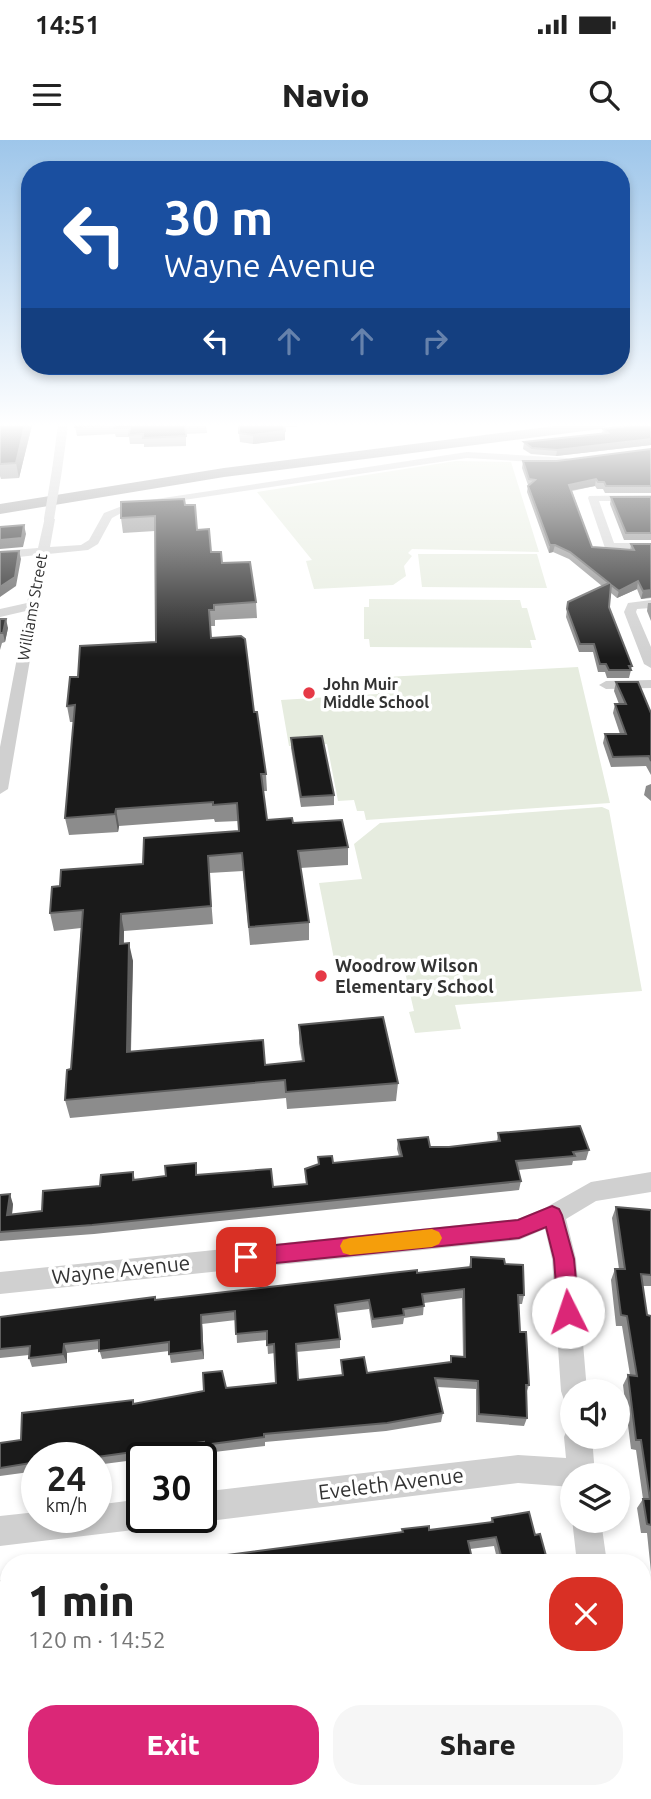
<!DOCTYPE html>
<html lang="en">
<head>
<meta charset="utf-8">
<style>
  :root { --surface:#fff; --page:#f6f6f6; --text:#222; --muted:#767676; --accent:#db2777 }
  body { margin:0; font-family:Ubuntu,sans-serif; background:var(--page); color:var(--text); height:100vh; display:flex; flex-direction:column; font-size:26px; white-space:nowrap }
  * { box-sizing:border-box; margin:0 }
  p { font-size:23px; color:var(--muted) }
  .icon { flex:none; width:38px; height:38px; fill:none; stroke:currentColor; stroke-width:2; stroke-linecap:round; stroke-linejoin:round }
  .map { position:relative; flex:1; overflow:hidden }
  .sheet { position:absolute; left:0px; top:1414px; width:651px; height:245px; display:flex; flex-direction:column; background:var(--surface); border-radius:28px 28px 0 0; box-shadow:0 4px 10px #0003 }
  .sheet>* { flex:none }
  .top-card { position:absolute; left:21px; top:21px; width:609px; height:214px; border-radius:28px; box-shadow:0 4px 10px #0003; background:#1a4fa0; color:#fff; overflow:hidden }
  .buttons { position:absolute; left:560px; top:1239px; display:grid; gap:14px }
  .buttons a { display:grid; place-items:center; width:70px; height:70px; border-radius:50%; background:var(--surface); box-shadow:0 4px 10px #0003; font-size:35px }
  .speed { position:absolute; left:21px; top:1302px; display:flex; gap:14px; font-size:35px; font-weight:700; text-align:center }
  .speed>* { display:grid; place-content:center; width:91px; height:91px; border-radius:50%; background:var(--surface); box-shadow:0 4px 10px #0003; line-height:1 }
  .speed small { font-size:18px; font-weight:400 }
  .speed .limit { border:4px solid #111; border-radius:10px; background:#fff; color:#111 }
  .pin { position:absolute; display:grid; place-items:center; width:60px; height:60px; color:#fff; margin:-30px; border-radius:14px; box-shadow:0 4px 10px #0006 }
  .me { position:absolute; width:77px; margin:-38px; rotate:356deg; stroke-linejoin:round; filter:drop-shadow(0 0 5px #0008) }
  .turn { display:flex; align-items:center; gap:24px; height:147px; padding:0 28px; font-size:32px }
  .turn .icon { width:91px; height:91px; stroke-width:2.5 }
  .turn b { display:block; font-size:49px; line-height:60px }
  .lanes { display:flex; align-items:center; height:66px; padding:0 28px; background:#0003; justify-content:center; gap:35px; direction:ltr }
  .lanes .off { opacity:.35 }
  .round { display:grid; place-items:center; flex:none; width:74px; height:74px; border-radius:28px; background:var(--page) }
  .summary { display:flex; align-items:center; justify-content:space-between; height:119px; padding:0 28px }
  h1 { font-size:42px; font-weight:800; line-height:52px }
  .button { display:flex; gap:14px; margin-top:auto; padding:14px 28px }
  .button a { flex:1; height:80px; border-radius:28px; background:var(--accent); color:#fff; font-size:28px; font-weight:800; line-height:80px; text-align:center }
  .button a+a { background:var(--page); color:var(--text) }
  .status { display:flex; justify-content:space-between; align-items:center; height:49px; padding:0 35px; background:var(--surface); direction:ltr }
  .status svg { height:19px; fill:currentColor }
  header { display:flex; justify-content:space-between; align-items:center; height:91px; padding:0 28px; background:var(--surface); font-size:32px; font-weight:800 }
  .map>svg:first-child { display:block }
  .green { fill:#e6ecdf }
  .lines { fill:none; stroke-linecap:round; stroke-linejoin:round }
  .minor { fill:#d0d0d0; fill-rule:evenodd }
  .highway { fill:#9a9a9a; fill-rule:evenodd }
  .minor-bridge { stroke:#d0d0d0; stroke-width:10 }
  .wall { fill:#8c8c8c; fill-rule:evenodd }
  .shaded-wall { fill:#5f5f5f }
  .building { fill:#1a1a1a; stroke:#5f5f5f; stroke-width:2; fill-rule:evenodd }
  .route { fill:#db2777; stroke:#8e194d; stroke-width:2 }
  .slow { fill:#f59e0b }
  .poi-dot { fill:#e63946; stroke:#fff; stroke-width:2.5 }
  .labels { text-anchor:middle; stroke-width:7; stroke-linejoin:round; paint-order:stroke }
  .far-street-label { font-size:16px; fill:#333; stroke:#fff }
  .far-poi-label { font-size:16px; font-weight:bold; fill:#333; stroke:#fff; text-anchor:start }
  .poi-label { font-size:18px; font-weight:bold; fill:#333; stroke:#fff; text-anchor:start }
  .near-street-label { font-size:21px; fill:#333; stroke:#fff }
</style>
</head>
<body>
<div class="status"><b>14:51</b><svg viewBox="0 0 49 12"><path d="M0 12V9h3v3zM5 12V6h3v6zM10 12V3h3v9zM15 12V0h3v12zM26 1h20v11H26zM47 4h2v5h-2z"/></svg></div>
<header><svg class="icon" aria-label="menu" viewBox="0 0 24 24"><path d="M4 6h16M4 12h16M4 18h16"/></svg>Navio<svg class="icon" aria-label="search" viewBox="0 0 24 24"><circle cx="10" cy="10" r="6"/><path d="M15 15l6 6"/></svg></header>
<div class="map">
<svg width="651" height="1659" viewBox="0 0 651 1659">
  <rect width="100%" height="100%" fill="#fff"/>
  <!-- green -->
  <path class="green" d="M456,321L511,322L539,412L412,409L408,413L412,416L404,426L406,436L393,445L314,449L306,421L312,420L257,352Z
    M418,414H537L547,448L422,447Z
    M369,459L520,460L522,468H527L536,500H530L532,508L370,507L369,499H364V467H369Z
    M578,527L610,663L366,680L364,671H357L354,660L338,661L327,604L289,606L281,560L378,554L376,542L385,537Z
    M602,667L609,670L642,851L455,865L461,889L415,893L409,872L414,871L402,819L335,824L319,743L362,739L354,704L380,683Z"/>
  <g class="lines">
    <!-- minor -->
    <path class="minor" d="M58,285H68L62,330L57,333L52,330Z
      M467,312L567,318L572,321L567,324L467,318L150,365L125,371L112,378L98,404L88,410L48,414L8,649L0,654V607L26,471L0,477V469L27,463L37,415L0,419V411L38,408L45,377L55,379L50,407L81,405L89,400L104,373L130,363Z
      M651,355V361H599L614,403H651V409L605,408L588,358L589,356Z
      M651,460V468L637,469L636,472L651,507V528L644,524L624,472L628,463Z
      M651,540V548L606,549L599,545L606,541Z
      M651,1032V1052L596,1061L566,1079L576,1119L587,1251H572V1264L564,1260L561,1251L552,1119L545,1089L519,1100L0,1154V1132L518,1079L545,1068L591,1042Z
      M572,1285V1297H592L595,1335H572V1347L518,1343L201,1382L191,1377H201V1352L518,1315L566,1318L564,1297L568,1287Z
      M142,1359V1377H155L152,1384L142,1389L0,1406V1376L37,1372V1377H96V1365Z
      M572,1379L601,1381L607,1423H577Z
      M642,1511L651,1515V1552L642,1548Z
      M651,1620V1659H629L625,1650H642V1624Z"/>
    <!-- highway -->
    <path class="highway" d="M563,285H607L600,289L224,337L0,374V364L224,328Z"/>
    <!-- minor-bridge -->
    <path class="minor-bridge" d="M49,379L57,330"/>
  </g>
  <!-- wall -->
  <path class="wall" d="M0,285H32L19,338L1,339L0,336Z
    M75,285H206L207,293L186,294V306L144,307V304H130L129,297H116L115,294L77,296Z
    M238,285H297V287H284L285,300L253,304L240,302Z
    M651,285V305L556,316L531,314L523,309L524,302L602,293L603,289Z
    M651,309V353H605L603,349H597L595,346L572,351L592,407L630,410L631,404H651V458L641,459L637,449L617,458L611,453L609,467L632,526L629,538H607L605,532H598L593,512H579L566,477L568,462L602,446L569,419L553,412L549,413L527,352L528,345L522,328L523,321H557Z
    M611,357H651V400H624L610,364Z
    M185,365L197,390L211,412L256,462L257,478L215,480V486H211V498L254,572L266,634L267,651H263L267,680L293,683L348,707V725L300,728L309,782V800L250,805L243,731L209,733L213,784L124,791V803L133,821L131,912L265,925L302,921L299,903V885L398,943L396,961L287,969L286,958L70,978L65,960L71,929L81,788L54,791L50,773L60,746L143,724L239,691L238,681L215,682L214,679L119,686L118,692L69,695L65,678L74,582H70L67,566L78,537L156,502L155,391L123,393L121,378Z
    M648,463H651V481L647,471Z
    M0,479L8,488L5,502L2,503L0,510Z
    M616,542L651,573V635L646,626L611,627L603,603L605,594H620L613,573L615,564H619L614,551Z
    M291,598L334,655V665L301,667L291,608Z
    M651,644V661L644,655L646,646Z
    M498,993L589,1010L586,1020L573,1021L572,1025L518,1030L521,1041L519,1050L94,1094L0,1101V1055L13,1064L12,1074L42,1071L133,1032L135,1040L198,1035L273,1047L306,1044L305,1029L318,1024V1017L333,1023L399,1016L397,1009L398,1000L430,1007H449L497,1002Z
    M616,1067L651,1070V1146H642L647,1175L651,1176V1432L647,1393H641L637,1368L643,1359L636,1310L631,1309L623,1245L628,1235H630L622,1186H616L611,1140L615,1129H619L612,1078Z
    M471,1117L505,1124L524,1155L522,1164H519L520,1192L529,1245L526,1254L527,1278L524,1286L476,1282V1249L437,1247L443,1273L441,1282L386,1291L265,1302V1306L206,1313L205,1310L149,1318H142V1319L96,1325V1318H37V1331L0,1336V1303L21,1300L133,1260L134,1264L226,1248L276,1243L275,1213L268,1214L267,1200L237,1203L236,1180L202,1184L204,1219L171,1223L169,1211L102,1219L99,1209L67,1213V1223L32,1227L29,1218V1215L0,1218V1177L469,1127ZM462,1158L463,1217L451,1216L450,1222L367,1233L341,1220L342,1235L298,1240L296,1212L340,1208V1199L336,1173L369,1169L372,1188L403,1184L404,1178L423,1175L424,1163Z
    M492,1378L535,1395L548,1423H498L494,1406L470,1409L139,1423L196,1416L197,1419L402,1392V1389L429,1390L490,1383Z
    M9,1440V1480L0,1481V1441Z
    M9,1650H142L117,1654V1658L107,1659H81L79,1656L66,1659H0Z"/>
  <!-- shaded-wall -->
  <path class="shaded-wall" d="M25,285H32L19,338L16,323Z
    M285,291V300L253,304V295Z
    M651,299V305L556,316L557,310Z
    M596,339L595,346L568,351L569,345Z
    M24,385L26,394L23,407L0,409V400Z
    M550,405H555L553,412L549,413Z
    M19,411L21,419L16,446L0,457V447Z
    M638,441L637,449L617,458L619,451Z
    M651,450V457L641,459L643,451Z
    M6,479L8,488L5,502L3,493Z
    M116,669L119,686L118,692L115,674Z
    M121,774L124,791L123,821L120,804Z
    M129,803L133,821L130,930L127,912Z
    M10,1054L13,1064L11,1084L7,1075Z
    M201,1175L202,1184L204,1219L202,1210Z
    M64,1204L67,1213V1223L63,1214Z"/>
  <!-- building -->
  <path class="building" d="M0,285H25L16,323L0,324Z
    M75,285H104L75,287Z
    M115,285H185L186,296L143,298V294L129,295L130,288H114Z
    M239,285H284L285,291L253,295L239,293Z
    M632,285H651V299L557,310L532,308L524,302L608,293L603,289Z
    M651,309V346H606L604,342H598L596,339L569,345L592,407L634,410L631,404H651V450L643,451L638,441L619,451L611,445L609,467L632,526H629L631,530H609L606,524H600L594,504H580L567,469L568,462L609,443L570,412L555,405H550L528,346L535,340L529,339L523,321H557Z
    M611,357H651V393H626Z
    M184,359L185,365H195L197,390L209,389L211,412H221L222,423L250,422L256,462L214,465V470H209L211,498L241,496L245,499L254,572H257L266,634H261L267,680L292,678L293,683L342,680L348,707L298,711L309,782L249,787L242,713L208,716L211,766L121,774L120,804L129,803L127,912L263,900L265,925L304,921L299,885L383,877L398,943L286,952L285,940L65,960L67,930L71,929L83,770L50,773L52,747L60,746L61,730L143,724L144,698L239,691L237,663L213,665V662L116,669L115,674L65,678L75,565L67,566L70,537H78L80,506L156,502L155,376L121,378V362Z
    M24,385L22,398L0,400V387Z
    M19,411L15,437L0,447V412Z
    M0,479H6L3,493H0Z
    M616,542H638L651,573V621L649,616L613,617L605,594H626L615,564H626Z
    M322,596L334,655L301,657L291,598Z
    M580,986L589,1010L573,1012L575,1016L516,1021L521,1041L92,1085L0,1092V1055L10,1054L7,1075L42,1071L43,1051L100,1046L101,1035L133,1032V1040L166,1036L165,1026L196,1023V1035L271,1029L273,1047L307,1044L305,1029L319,1024L318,1017L332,1016L333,1023L402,1016L398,1000L428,997L430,1007H449L500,1001L498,993Z
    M616,1067L651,1070V1135L641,1134L647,1175L651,1176V1385L647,1384L643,1359H650L641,1300H636L628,1235L637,1236L627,1176L621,1175L615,1129H625Z
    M471,1117L504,1119L505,1124L523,1125L524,1155H518L520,1192H526L529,1245H526L527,1278L479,1274L478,1241L435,1238L443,1273L387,1283L264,1294V1297L204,1305V1302L90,1318H37V1322L0,1328V1303L21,1300L22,1273L133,1260V1264L204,1251L203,1233L222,1231L226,1248L276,1243L274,1204L267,1205V1191L236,1194L235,1171L201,1175L202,1210L169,1214V1202L99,1211V1200L64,1204L63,1214L29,1218L30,1206L0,1209V1177L155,1157V1160L417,1130V1133L471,1127ZM464,1149L465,1217L451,1216V1222L367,1233L364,1217L341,1220L343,1235L298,1240L296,1204L340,1199L335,1165L369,1160L373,1179L404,1175L403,1169L424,1166L422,1154Z
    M529,1372L535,1395L540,1394L548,1423H503L496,1397L468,1401L473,1423H139L196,1416V1419L403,1392L402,1389L429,1386V1390L493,1382L492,1378Z
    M9,1440V1472L0,1473V1441Z
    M9,1608V1650H79L34,1659H0V1609Z
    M79,1650H112V1652L79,1657Z"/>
  <!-- sky -->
  <linearGradient id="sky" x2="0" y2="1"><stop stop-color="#9ec6ea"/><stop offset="0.55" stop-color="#fff"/><stop offset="1" stop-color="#fff" stop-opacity="0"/></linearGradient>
  <rect width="651" height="518" fill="url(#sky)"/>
  <!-- route -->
  <path class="route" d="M552,1066L559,1069L562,1075L574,1119L579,1172L576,1179L568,1182L561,1179L558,1172L554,1119L546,1087L519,1098L246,1126L239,1124L236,1117L239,1111L246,1108L518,1080Z"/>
  <!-- slow -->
  <path class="slow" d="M432,1089L439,1092L442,1098L439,1104L432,1107L350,1115L343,1113L340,1106L343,1100L350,1098Z"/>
  <!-- markers -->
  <g class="poi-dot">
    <circle cx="309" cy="553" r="7"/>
    <circle cx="321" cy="836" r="7"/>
  </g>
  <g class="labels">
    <!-- far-street labels -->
    <g class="far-street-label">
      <text transform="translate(32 467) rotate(-80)" y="6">Williams Street</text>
    </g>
    <!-- far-poi labels -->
    <g class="far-poi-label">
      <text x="323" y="550">John Muir<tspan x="323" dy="18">Middle School</tspan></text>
    </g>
    <!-- poi labels -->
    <g class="poi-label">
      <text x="335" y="832">Woodrow Wilson<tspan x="335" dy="21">Elementary School</tspan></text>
    </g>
    <!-- near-street labels -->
    <g class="near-street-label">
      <text transform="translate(121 1130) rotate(-6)" y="7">Wayne Avenue</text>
      <text transform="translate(391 1344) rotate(-7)" y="7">Eveleth Avenue</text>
    </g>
  </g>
</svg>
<div class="buttons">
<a><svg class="icon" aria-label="sound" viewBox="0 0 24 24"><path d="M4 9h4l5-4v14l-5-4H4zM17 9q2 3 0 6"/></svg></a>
<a><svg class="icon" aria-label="layers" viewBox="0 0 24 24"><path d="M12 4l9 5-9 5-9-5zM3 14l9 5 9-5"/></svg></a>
</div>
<div class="speed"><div>24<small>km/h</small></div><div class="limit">30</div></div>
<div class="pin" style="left:246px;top:1117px;background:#d93025"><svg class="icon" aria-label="arrive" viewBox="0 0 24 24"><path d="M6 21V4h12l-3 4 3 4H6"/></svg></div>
<svg class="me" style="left:568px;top:1172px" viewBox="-20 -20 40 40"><circle r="19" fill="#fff"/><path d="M0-13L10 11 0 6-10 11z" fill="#db2777"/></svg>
<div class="top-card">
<div class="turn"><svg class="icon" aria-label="left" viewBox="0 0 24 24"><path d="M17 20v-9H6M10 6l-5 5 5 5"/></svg><div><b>30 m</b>Wayne Avenue</div></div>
<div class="lanes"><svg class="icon" aria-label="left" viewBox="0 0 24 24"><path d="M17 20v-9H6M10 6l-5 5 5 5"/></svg><svg class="icon off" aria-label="ahead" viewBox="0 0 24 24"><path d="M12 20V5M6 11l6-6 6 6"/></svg><svg class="icon off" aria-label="ahead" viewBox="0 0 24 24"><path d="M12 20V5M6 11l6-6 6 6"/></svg><svg class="icon off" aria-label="right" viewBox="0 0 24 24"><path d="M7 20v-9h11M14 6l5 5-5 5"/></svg></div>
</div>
<section class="sheet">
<div class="summary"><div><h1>1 min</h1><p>120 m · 14:52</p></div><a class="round" style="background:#d93025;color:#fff"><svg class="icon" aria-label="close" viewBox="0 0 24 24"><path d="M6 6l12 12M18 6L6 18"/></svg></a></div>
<div class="button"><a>Exit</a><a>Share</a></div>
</section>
</div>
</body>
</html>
